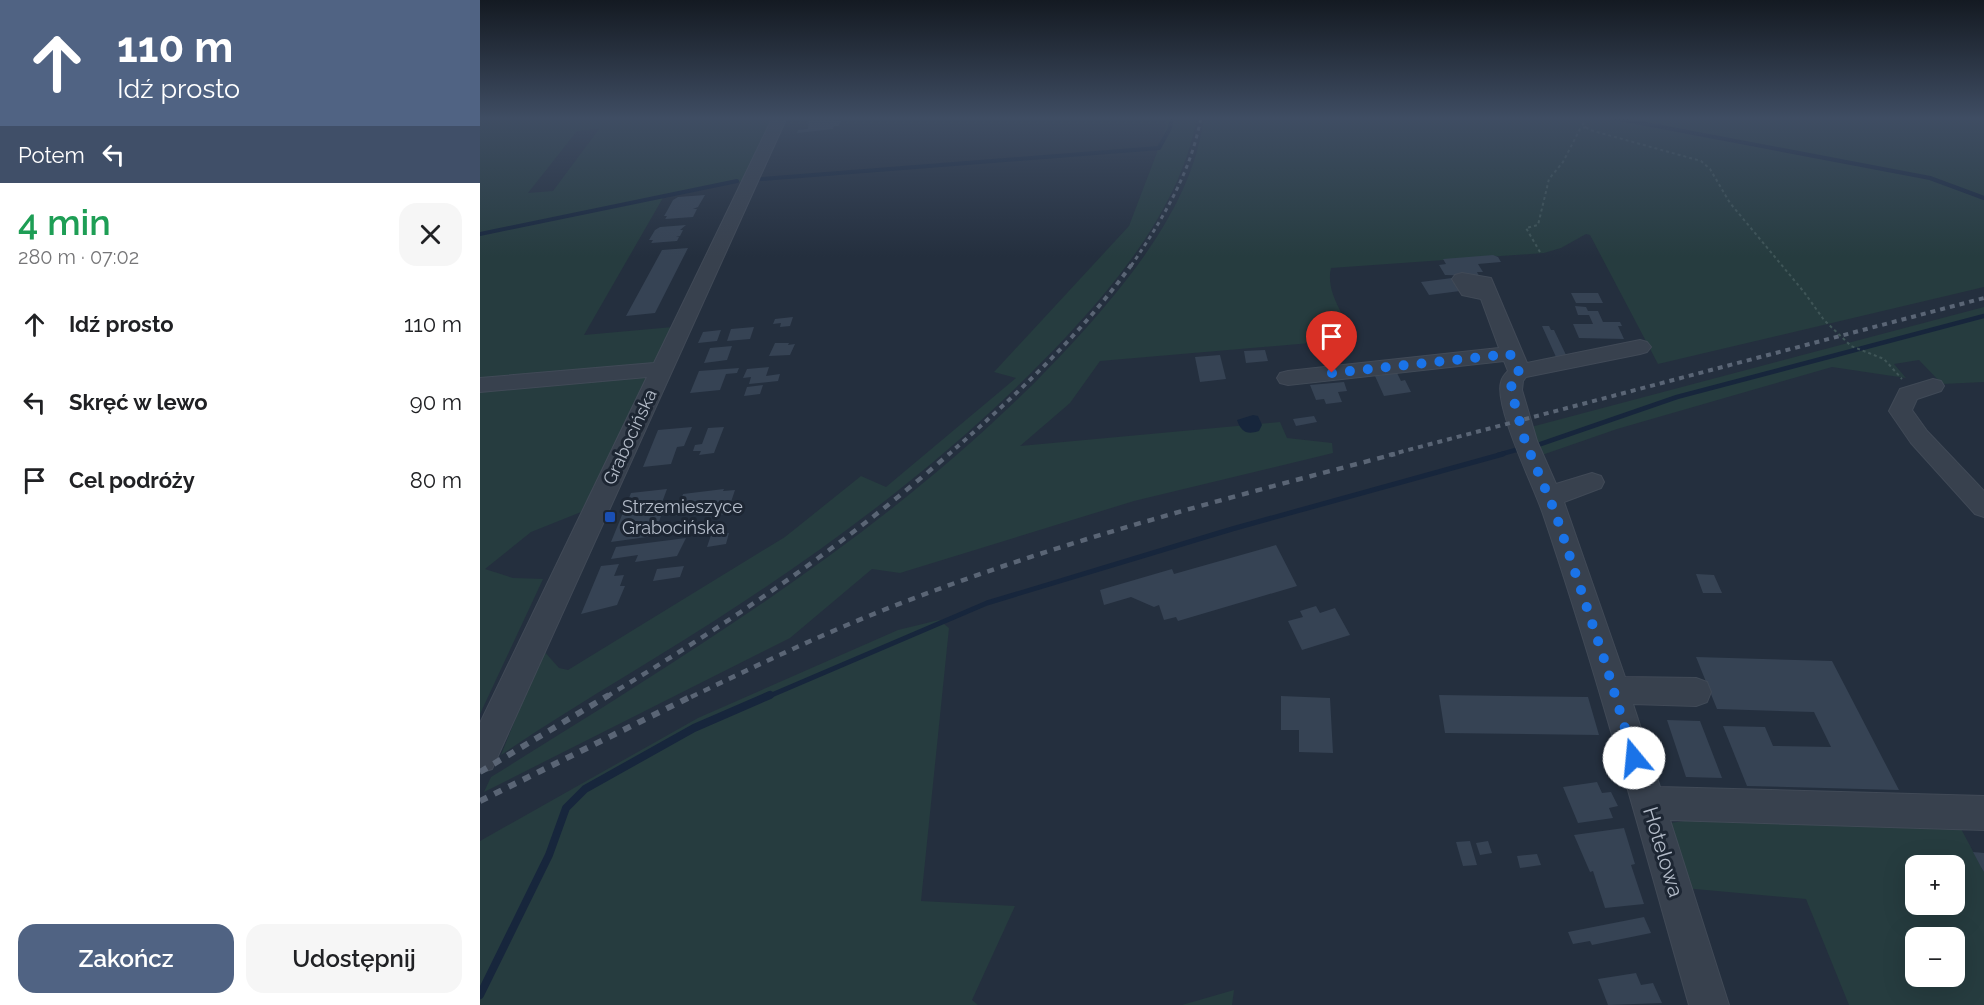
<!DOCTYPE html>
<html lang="pl">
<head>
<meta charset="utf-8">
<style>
  :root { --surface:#fff; --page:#f6f6f6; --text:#202124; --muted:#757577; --accent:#506383 }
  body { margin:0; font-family:Raleway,sans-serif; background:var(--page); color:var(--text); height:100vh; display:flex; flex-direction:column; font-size:22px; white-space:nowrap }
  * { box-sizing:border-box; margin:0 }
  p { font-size:20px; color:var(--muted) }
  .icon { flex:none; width:33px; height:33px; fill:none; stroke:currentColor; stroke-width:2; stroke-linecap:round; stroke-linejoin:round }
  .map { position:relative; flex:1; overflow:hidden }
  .side { display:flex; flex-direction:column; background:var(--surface); width:480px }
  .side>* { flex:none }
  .hud { background:#506383; color:#fff; overflow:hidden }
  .controls { position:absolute; left:1425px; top:855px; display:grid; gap:12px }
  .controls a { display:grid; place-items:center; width:60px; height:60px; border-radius:12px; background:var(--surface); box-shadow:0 6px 24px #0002; font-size:30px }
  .pin { position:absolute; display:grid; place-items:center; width:51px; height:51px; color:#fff; margin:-62px -26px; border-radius:50% 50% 50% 0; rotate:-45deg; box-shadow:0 0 6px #0007 }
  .pin .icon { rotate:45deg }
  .me { position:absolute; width:66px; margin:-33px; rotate:343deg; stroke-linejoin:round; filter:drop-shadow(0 0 4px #0008) }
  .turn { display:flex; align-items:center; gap:21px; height:126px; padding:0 18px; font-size:27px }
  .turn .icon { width:78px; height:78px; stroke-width:2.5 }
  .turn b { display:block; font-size:42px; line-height:51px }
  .then { display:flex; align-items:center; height:57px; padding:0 18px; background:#0003; gap:12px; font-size:22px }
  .round { display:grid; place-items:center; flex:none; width:63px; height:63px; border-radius:18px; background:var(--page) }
  .headline { display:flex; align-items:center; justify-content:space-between; height:102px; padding:0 18px }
  h1 { font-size:36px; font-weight:600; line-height:45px; color:#1e9e55 }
  .action { display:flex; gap:12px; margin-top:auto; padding:12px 18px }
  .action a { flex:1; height:69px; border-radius:18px; background:var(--accent); color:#fff; font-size:24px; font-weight:600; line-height:69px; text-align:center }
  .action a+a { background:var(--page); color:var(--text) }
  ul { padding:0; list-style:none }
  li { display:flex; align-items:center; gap:18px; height:78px; padding:0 18px }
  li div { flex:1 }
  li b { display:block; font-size:22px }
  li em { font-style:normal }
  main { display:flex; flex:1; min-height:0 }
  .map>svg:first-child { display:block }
  .green { fill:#263c3f; fill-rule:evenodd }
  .water { fill:#17263c }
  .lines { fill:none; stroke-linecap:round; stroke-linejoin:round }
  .stream-far3 { stroke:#17263c; stroke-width:4 }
  .stream-far2 { stroke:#17263c; stroke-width:4.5 }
  .stream-far1 { stroke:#17263c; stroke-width:5 }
  .stream { stroke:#17263c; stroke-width:8 }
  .building { fill:#364354 }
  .minor-casing { stroke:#414a57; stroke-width:2 }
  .path { stroke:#3f5557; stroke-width:2; stroke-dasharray:3 3; stroke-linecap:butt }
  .minor { fill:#38414e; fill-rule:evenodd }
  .rail-far3 { stroke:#5a6575; stroke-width:3; stroke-dasharray:4 4; stroke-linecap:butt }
  .rail-far2 { stroke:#5a6575; stroke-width:4; stroke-dasharray:5 5; stroke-linecap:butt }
  .rail-far1 { stroke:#5a6575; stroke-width:4.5; stroke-dasharray:7 7; stroke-linecap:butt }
  .rail { stroke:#5a6575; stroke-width:6; stroke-dasharray:8 8; stroke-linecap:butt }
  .route { stroke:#1a73e8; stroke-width:10; stroke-dasharray:0 18 }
  .transit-dot { fill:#1a4fb4; stroke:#1d2633; stroke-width:2 }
  .labels { text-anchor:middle; stroke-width:6; stroke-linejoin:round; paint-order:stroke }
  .street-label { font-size:18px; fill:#b4bcc9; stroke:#1d2633 }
  .poi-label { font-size:18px; fill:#b4bcc9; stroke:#1d2633; text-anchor:start }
  .near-street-label { font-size:21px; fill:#b4bcc9; stroke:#1d2633 }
</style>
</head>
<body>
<main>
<section class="side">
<div class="hud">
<div class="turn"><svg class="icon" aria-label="ahead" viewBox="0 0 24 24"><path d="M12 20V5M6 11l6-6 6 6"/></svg><div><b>110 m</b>Idź prosto</div></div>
<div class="then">Potem<svg class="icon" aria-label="left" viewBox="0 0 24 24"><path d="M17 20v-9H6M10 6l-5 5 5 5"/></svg></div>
</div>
<div class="headline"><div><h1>4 min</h1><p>280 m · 07:02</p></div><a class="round"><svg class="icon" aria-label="close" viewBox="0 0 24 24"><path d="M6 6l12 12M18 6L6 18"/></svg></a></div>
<ul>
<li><svg class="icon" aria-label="ahead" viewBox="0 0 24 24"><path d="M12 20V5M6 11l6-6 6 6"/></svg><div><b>Idź prosto</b></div><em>110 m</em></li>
<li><svg class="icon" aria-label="left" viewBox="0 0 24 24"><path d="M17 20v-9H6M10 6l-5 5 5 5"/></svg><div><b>Skręć w lewo</b></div><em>90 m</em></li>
<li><svg class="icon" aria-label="arrive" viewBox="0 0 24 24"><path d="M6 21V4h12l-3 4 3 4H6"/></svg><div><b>Cel podróży</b></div><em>80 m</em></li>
</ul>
<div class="action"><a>Zakończ</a><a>Udostępnij</a></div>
</section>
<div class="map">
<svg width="1504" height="1005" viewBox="0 0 1504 1005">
  <rect width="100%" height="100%" fill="#242f3e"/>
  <!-- green -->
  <path class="green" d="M0,117H293L262,181L184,196L104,335L193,327L101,512L51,532L5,569L33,578L63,579L0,714ZM119,129L73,191L48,193L97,131Z
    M688,117H717C702,202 642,277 585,338C489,440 379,526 263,602C184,655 100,701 21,755L63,650L79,668L88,670L305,537L381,476L406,487L536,378L514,372L649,226L684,134Z
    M724,117H1504V287L1178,364L1110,235L1106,234L1081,248L1064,253L851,268C845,292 865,318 877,339L620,361L590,403L540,446L800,422L807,438L852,443L853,453L654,501L420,573L392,569L310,638L4,792L11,777C221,646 441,514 607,327C659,268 714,197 724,117Z
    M1504,307V382L1462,384L1439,360L1414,364L1426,378L1352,367L1137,429L1062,455L1051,427Z
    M459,620L469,628L441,901L535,906L492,1000L498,1005H0V841L218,718L418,630Z
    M1211,820L1479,825L1504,872V1005H1369L1326,899L1204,888L1190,823ZM1436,866H1474V904H1436ZM1436,938H1474V976H1436Z
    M754,990L752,1005H702Z"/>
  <!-- water -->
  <path class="water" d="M773,415L778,416L782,425L779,431C767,435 761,432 757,420Z"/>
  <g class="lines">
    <!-- stream-far3 -->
    <path class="stream-far3" d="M1129,117L1450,178L1504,198
      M281,179L679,148L690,128L692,117
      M0,234L257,181"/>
    <!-- stream-far2 -->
    <path class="stream-far2" d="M1052,447L1197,397L1504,316
      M1018,455L1043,448"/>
    <!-- stream-far1 -->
    <path class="stream-far1" d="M287,697L507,603L752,529L1023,454"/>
    <!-- stream -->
    <path class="stream" d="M0,995L69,855L86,808L105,789L214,728L290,695"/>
  </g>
  <!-- building -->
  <path class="building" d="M356,117L355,121L361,120L359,126H354L353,129L317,133L318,130L328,129L329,119Z
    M225,195L218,207L213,209H217L213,217L185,219L187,216H184L187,211L193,200L198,197Z
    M206,225L200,230H203L200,236L196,237H199L197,241L171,243L173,240H169L175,230L180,227Z
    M208,248L175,313L146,316L182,250Z
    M1013,255L1018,257L1021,262L998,264L1003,272H997L999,276L965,275L959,265L966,264L963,259Z
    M972,278L980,291L949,295L941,282Z
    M1091,293H1118L1123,303H1096Z
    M1095,306L1106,307L1108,311H1118L1123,322H1140L1142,326H1138L1144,339L1099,338L1093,324H1113L1109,315H1098Z
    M313,317L310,326L300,327L301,323L293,324L295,319Z
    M1062,326H1069L1071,330H1074L1087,357H1076Z
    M274,327L270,339L247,341L251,329Z
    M241,330L237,341L218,343L223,332Z
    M295,343H309L308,345L315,344L310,355L289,356Z
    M252,346L247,360L224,363L230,348Z
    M785,350L788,361L766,363L764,351Z
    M740,355L746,379L720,382L715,357Z
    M289,367L286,376L300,374L298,381L269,384L271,377L263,378L267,369Z
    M259,368L257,373L246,374L240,390L210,393L219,371Z
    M917,373L921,381L925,380L931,392L904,396L895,376Z
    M864,382L867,391L858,392L862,402L846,404L844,399L836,400L830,385Z
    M283,385L280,394L264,396L267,387Z
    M834,416L837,422L816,426L813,419Z
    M212,427L204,446L197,447L191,464L163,467L178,430Z
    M244,427L234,453L219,455L221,451H213L215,445L222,444L228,428Z
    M187,489L177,516H181L174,536L131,542L151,493Z
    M244,489L243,491L255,490L247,514L236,515L238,511L196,516L203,494Z
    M249,533L246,544L227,547L231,535Z
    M206,538L197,556L155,562L158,555L131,559L136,547Z
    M796,545L817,586L698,621L696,617L684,620L679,605L674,607L651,597L624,605L620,590L692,569L694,574Z
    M139,564L134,576L144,575L140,586H145L137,605L101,614L121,566Z
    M204,566L200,577L173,581L177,569Z
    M1216,574L1234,575L1242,593H1223Z
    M836,606L840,613L855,608L870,635L822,650L808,621L823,617L820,611Z
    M1216,657L1352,661L1419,790L1267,786L1243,726L1285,727L1293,746L1351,747L1334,712L1237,709Z
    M959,695L1108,697L1119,735L965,733Z
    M801,696L850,698L853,753L819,752V730H801Z
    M1187,720L1220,721L1242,778L1206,777Z
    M1117,782L1122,793L1131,792L1138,806L1129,808L1133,818L1098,823L1083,787Z
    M1144,828L1155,864L1151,865L1164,904L1125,908L1113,871L1110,872L1094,835Z
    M990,841L997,865L983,866L976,842Z
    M1008,841L1012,853L1000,855L996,843Z
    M1493,852L1504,853V872L1501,867Z
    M1057,854L1061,865L1040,868L1037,856Z
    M1164,917L1171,933L1112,945L1110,941L1093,944L1088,932Z
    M1156,973L1161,985L1173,983L1182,1003L1128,1005L1118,979Z"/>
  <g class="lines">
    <defs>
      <path id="minor" d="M293,117H307L12,769L0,773V723L167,377L0,392V378L174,363Z
        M982,273L1011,278L1047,363L1160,340L1167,342L1171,347L1167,352L1160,354L1046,377L1043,381L1042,390L1057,441L1076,484L1112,473L1121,476L1124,482L1121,488L1084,502L1145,677L1216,678L1227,682L1231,692L1227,702L1216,706L1153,704L1180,787L1504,796V830L1190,820L1249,1005H1209C1162,841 1118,676 1063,514C1054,487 1014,407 1021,382C1022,377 1025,374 1028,371L1024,361L808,385L800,383L797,378L800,373L808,371L1019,348L1001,299L982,295L972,279L975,275Z
        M1453,379L1461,381L1464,386L1461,391L1437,399L1432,410L1447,431L1504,491V517L1495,514L1431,443L1409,411L1420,389Z"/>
    </defs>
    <!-- minor casing -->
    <use href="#minor" class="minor-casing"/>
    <!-- path -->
    <path class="path" d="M1100,117L1104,126L1110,130L1221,161L1230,169L1250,203L1324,292L1344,320L1371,346L1404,359L1422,379
      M1060,252L1046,228L1058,225L1069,179L1083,162L1100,129L1106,127"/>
    <!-- minor -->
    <use href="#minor" class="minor"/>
    <!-- rail-far3 -->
    <path class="rail-far3" d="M651,266C682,220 711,173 721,117"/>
    <!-- rail-far2 -->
    <path class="rail-far2" d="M468,455C535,396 599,337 652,264
      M909,455L1504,298"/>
    <!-- rail-far1 -->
    <path class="rail-far1" d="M126,697C246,625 364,546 469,454
      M211,697C286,661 361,625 440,596C595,537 755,496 915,454"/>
    <!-- rail -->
    <path class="rail" d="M0,772L129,695
      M0,801L214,695"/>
  </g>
  <!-- sky -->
  <linearGradient id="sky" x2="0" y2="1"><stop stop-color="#141a22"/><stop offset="0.46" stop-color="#3f4d63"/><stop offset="1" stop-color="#3f4d63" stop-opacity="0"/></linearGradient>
  <rect width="1504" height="257" fill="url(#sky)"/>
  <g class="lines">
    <!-- route -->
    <path class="route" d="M852,373L1030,354L1039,372L1032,380L1031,390L1045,441L1075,512L1126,665L1154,758"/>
  </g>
  <!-- markers -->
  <rect class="transit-dot" x="124" y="511" width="12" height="12" rx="3"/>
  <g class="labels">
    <!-- street labels -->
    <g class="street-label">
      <text transform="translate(150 437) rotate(-65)" y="6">Grabocińska</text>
    </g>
    <!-- poi labels -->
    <g class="poi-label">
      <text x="142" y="513">Strzemieszyce<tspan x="142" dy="21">Grabocińska</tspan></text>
    </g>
    <!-- near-street labels -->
    <g class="near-street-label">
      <text transform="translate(1183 852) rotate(73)" y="7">Hotelowa</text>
    </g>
  </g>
</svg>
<div class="controls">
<a>+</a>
<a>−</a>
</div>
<div class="pin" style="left:852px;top:373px;background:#d93025"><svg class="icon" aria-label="arrive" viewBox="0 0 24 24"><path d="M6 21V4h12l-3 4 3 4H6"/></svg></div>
<svg class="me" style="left:1154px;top:758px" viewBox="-20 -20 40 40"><circle r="19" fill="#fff"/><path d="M0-13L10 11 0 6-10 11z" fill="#1a73e8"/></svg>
</div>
</main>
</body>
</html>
